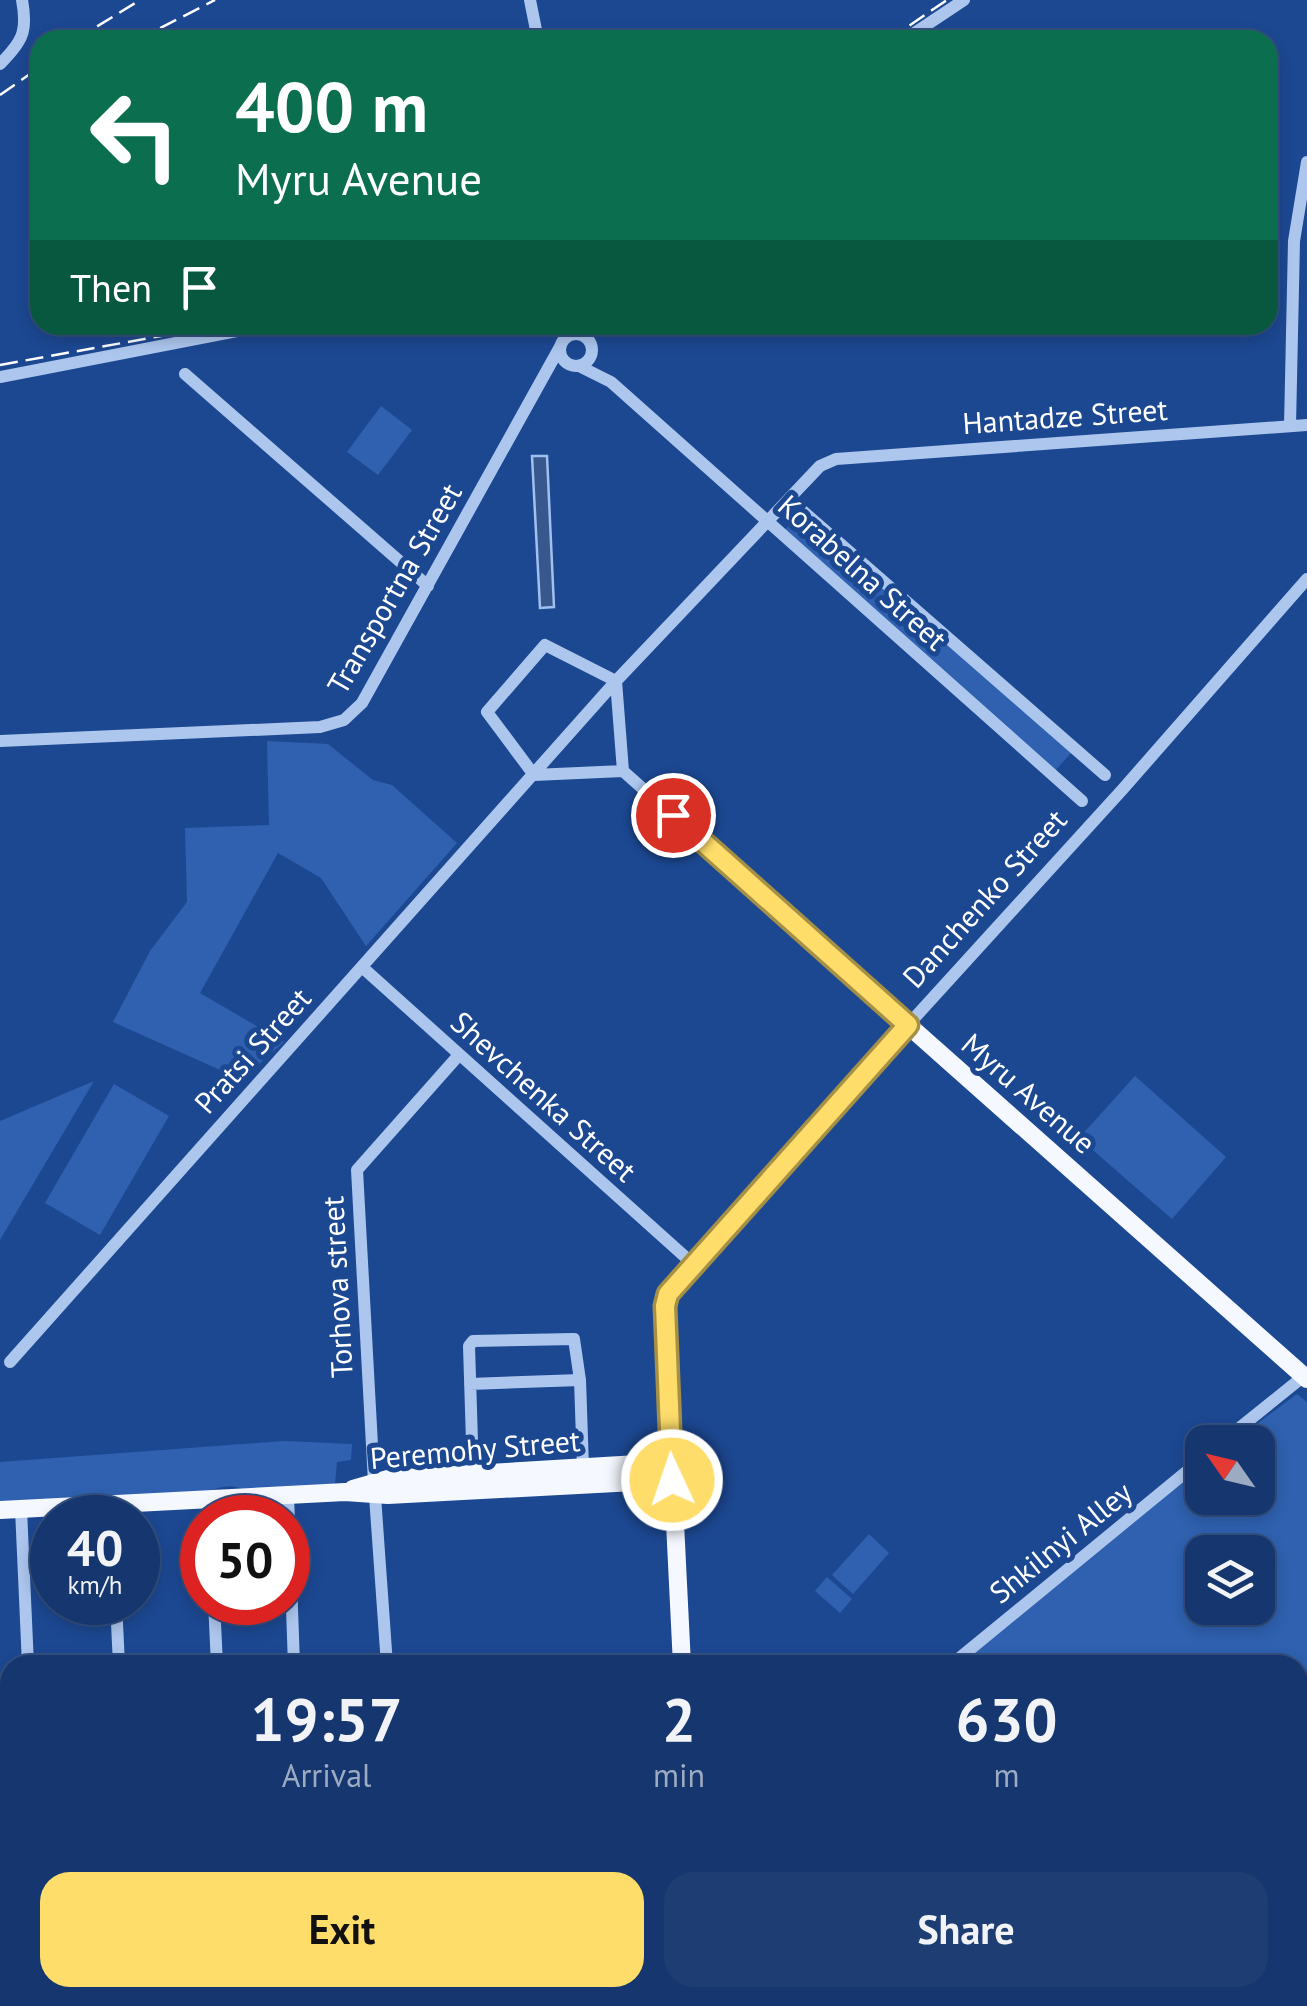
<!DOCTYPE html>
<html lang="en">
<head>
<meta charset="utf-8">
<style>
  :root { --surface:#15366e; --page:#1e3e73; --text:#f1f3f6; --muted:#9dabc2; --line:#345081; --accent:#fedd6b }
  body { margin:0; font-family:"PT Sans",sans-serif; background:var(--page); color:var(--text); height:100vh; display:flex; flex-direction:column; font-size:38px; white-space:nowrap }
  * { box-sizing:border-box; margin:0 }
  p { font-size:32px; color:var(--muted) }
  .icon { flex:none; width:55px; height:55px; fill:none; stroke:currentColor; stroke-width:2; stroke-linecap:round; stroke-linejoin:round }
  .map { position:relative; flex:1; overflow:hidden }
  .sheet { position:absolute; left:0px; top:1655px; width:1308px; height:352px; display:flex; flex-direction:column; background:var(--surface); border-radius:30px 30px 0 0; box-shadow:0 5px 15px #0003,0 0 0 2px var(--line) }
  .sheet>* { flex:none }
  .guide { position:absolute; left:30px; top:30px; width:1248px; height:305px; border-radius:30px; box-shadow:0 5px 15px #0003,0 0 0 2px var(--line); background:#0b6e4f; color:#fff; overflow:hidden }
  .needle { width:65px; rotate:304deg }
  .controls { position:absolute; left:1185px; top:1425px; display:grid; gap:20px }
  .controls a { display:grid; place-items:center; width:90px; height:90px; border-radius:20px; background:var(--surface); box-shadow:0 5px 15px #0003,0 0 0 2px var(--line); font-size:50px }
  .speed { position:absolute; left:30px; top:1495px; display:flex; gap:20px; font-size:50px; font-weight:700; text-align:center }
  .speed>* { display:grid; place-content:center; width:130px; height:130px; border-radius:50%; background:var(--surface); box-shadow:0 5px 15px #0003,0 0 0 2px var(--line); line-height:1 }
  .speed small { font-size:25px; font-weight:400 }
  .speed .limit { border:15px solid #d22; background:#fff; color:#111 }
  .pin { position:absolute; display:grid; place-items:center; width:85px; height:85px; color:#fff; margin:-42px; border:5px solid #fff; border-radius:50%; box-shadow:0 2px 10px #0007 }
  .me { position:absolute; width:110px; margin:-55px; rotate:357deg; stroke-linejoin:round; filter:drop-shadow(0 0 8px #0008) }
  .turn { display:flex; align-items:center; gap:35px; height:210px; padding:0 40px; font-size:45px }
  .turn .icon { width:130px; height:130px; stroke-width:2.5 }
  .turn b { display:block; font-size:70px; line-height:85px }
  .then { display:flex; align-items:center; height:95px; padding:0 40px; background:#0003; gap:20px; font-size:38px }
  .eta { display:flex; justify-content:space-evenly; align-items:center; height:170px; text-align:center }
  .eta b { font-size:60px; font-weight:600; line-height:70px }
  .primary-button { display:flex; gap:20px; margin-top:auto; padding:20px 40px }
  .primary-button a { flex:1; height:115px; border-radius:30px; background:var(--accent); color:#111; font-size:40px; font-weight:600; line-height:115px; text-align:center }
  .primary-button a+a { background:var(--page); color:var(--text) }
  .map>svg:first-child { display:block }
  .green { fill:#2f61b0; fill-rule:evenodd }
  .water { fill:#38578d; stroke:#a0c0f0; stroke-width:2.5 }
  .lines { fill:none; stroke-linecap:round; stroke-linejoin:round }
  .minor { stroke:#adc6ee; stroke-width:12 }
  .major { stroke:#f5f8ff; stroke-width:18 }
  .rail { stroke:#fff; stroke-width:2.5; stroke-dasharray:18 8; stroke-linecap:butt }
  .route-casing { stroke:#a59046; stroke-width:25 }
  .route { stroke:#fedd6b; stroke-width:18 }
  .labels { text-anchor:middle; stroke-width:10; stroke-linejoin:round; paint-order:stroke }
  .street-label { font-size:30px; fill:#fff; stroke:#1c4892 }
</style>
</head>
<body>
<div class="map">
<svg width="1307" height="2006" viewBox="0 0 1307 2006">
  <rect width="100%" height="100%" fill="#1c4892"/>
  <!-- green -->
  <path class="green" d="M381,406L412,430L378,475L347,452Z
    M800,513L1072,752L1054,772L783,532Z
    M267,741L328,744L373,780L392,785L457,843L366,946L321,878L278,853L200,993L284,1042L250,1072L229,1074L113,1022L150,951L187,902L185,828L269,825Z
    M1135,1076L1226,1157L1172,1219L1079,1138Z
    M94,1081L0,1240V1121Z
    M114,1084L169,1116L100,1235L45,1203Z
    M1297,1394L1307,1402V1731L1298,1739V1665H960L1202,1467V1498H1258V1442H1232ZM1202,1552H1258V1608H1202Z
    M284,1441L352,1444L351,1460L337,1462L335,1484L245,1490C233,1484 219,1485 208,1493L0,1507V1462Z
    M869,1534L889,1553L853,1594L832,1575Z
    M827,1577L852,1599L840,1613L815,1591Z"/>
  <!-- water -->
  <path class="water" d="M532,456H547L554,607L540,608Z"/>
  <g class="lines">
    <!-- minor -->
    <path class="minor" d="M530,0L538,40
      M904,40L964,0
      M0,64C22,42 28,32 22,0
      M560 350a16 16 0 1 1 32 0a16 16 0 1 1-32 0Z
      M579,366L611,382L1082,801
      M185,374L428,586
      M0,377L268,325
      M1290,426L1294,241L1307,162
      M789,499L1105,775
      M616,681L623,771
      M0,741L320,727L344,720L362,703L561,345
      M623,771L908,1025L1122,790L1307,579
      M534,775L487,712L545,645L616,681
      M534,775L623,771
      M362,967L692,1263
      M10,1362L616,681L820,466L836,459L1307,425
      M470,1384L580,1380
      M1222,1442L1304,1376
      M473,1474L469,1346L473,1341L574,1339L580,1380L583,1468
      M288,1495L294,1665
      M210,1500L211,1518
      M21,1509L28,1665
      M116,1602L119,1665
      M214,1602L217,1665
      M387,1665L374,1482L357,1170L458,1056
      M951,1665L1202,1459
      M43,1998V2006
      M135,1998L136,2006
      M238,1998L242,2006
      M446,1998L456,2006
      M608,1998L618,2006
      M1023,1998L1032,2006
      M388,2006L395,1998"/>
    <!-- major -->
    <path class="major" d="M353,1489L388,1479L671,1462
      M0,1510L345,1492L388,1495L672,1480
      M682,1665L666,1340L665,1306L668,1293L908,1025L1307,1379
      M1298,1749L1307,1741
      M1002,2006L1010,1998"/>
    <!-- rail -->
    <path class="rail" d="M75,40L140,0
      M137,40L215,0
      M888,40L947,0
      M0,95L40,67
      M0,365L222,325"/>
  </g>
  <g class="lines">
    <defs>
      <path id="route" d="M672,1480L665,1306L668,1294L908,1025L673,815"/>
    </defs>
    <!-- route casing -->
    <use href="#route" class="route-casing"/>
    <!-- route -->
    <use href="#route" class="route"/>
  </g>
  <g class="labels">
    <!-- street labels -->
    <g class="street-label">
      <text transform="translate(1065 417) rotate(-4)" y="10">Hantadze Street</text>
      <text transform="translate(862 573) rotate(42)" y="10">Korabelna Street</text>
      <text transform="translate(395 589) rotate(-60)" y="10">Transportna Street</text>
      <text transform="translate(985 899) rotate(-48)" y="10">Danchenko Street</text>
      <text transform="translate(253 1051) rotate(-48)" y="10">Pratsi Street</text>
      <text transform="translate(1028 1094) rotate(41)" y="10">Myru Avenue</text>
      <text transform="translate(543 1097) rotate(42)" y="10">Shevchenka Street</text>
      <text transform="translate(338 1287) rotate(-93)" y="10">Torhova street</text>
      <text transform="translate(475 1450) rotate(-5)" y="10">Peremohy Street</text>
      <text transform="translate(1061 1543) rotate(-39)" y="10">Shkilnyi Alley</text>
    </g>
  </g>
</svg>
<div class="controls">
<a><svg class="needle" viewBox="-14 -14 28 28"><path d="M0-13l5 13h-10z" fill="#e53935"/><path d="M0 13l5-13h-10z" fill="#9dabc2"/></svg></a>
<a><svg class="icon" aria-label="layers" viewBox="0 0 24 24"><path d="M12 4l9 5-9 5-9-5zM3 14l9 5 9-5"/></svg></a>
</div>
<div class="speed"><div>40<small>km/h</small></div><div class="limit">50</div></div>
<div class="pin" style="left:673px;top:815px;background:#d93025"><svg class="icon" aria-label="arrive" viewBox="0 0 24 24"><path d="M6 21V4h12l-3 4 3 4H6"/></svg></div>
<svg class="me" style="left:672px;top:1480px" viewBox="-20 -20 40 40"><circle r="17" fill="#fedd6b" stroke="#fff" stroke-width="3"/><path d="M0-11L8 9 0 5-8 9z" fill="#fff"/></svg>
<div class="guide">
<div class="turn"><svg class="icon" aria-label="left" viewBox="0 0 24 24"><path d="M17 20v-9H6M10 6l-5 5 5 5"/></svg><div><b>400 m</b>Myru Avenue</div></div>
<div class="then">Then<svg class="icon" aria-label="arrive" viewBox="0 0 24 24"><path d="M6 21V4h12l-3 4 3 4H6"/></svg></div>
</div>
<section class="sheet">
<div class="eta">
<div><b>19:57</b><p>Arrival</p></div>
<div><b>2</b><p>min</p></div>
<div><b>630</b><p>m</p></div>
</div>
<div class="primary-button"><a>Exit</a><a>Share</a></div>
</section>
</div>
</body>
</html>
